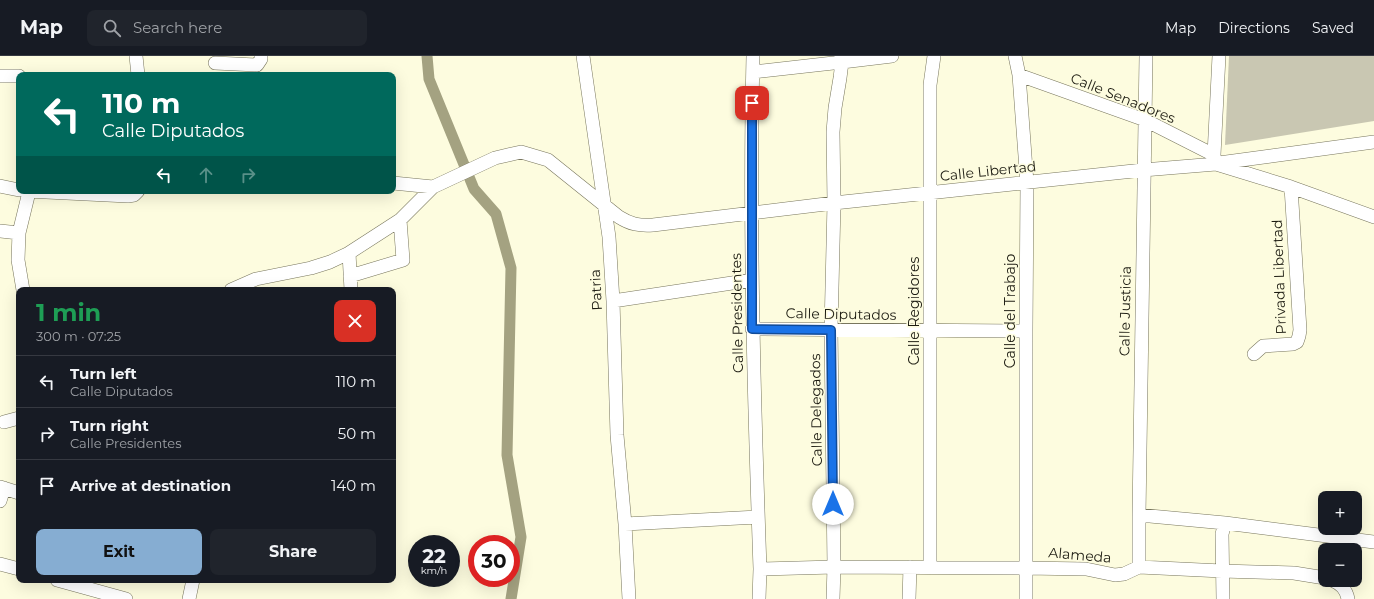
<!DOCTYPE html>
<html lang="en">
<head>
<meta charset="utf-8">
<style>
  :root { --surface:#171b24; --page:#20242c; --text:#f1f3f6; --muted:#9ea1a6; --line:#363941; --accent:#86add2 }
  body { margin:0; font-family:Montserrat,sans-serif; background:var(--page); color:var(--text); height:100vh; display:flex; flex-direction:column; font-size:15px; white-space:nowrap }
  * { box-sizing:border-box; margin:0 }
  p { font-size:13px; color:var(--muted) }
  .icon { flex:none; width:22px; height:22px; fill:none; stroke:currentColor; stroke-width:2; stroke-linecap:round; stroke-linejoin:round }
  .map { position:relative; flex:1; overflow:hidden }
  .side { position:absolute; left:16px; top:231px; width:380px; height:296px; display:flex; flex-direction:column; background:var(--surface); border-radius:8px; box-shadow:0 4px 16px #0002 }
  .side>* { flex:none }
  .banner { position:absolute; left:16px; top:16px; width:380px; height:122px; border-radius:8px; box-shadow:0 4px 16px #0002; background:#00695c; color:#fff; overflow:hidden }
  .tools { position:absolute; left:1318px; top:435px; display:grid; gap:8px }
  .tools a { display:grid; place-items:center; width:44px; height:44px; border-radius:8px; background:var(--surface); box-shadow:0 4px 16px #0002; font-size:20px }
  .speed { position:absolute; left:408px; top:479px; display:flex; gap:8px; font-size:20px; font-weight:700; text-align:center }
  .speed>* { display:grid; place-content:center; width:52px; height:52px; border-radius:50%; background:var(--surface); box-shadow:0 4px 16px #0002; line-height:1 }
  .speed small { font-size:10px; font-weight:400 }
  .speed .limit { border:6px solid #d22; background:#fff; color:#111 }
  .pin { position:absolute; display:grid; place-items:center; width:34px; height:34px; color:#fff; margin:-17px; border-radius:8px; box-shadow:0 2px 6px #0006 }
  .me { position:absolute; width:44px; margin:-22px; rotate:0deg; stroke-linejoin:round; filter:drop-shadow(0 0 3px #0008) }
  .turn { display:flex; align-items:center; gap:14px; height:84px; padding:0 20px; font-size:18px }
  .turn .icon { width:52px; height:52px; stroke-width:2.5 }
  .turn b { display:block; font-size:28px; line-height:34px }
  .lanes { display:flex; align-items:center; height:38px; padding:0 20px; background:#0003; justify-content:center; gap:20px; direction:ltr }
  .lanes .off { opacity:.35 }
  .round { display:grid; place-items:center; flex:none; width:42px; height:42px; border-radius:8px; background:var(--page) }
  .overview { display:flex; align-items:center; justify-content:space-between; height:68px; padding:0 20px }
  h1 { font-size:24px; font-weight:700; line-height:30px; color:#1e9e55 }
  .button { display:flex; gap:8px; margin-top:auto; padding:8px 20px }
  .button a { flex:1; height:46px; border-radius:8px; background:var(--accent); color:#111; font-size:16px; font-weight:700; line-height:46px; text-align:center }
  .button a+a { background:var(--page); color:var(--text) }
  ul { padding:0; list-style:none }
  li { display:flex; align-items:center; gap:12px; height:52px; padding:0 20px; border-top:1px solid var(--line) }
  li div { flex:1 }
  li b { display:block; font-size:15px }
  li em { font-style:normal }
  header { display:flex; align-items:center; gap:24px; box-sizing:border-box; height:56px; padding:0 20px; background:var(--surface); border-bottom:1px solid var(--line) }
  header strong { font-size:19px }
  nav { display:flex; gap:22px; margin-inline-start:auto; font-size:14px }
  .search { width:280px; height:36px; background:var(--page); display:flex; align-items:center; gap:10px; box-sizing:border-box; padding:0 14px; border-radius:8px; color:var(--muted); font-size:15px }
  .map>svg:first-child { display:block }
  .green { fill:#c9c7b2 }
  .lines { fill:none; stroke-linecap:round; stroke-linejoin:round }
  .canal { stroke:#a4a281; stroke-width:11 }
  .street-casing { stroke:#78765d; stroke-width:14 }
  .street { stroke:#fff; stroke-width:13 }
  .route-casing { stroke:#114b97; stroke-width:10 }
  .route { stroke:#1a73e8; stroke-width:7 }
  .labels { text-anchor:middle; stroke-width:3; stroke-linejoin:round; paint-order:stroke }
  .street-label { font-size:14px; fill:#1c1b11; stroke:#fdfcdf }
</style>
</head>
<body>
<header>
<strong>Map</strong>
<div class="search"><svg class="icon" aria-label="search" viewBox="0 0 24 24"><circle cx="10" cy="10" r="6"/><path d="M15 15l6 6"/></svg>Search here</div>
<nav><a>Map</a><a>Directions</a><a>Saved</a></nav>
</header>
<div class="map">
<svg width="1374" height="543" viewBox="0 0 1374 543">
  <rect width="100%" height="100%" fill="#fdfcdf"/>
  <!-- green -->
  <path class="green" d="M1229,0H1374V65L1225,89Z"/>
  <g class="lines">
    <!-- canal -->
    <path class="canal" d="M427,0L429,23L474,133L496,158L511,212L507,399L521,481L511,543"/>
    <defs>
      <path id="street" d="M136,0L138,19
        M583,0L609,181L613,245L617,379L625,468L629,543
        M753,0C749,171 754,342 760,513L759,543
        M1015,0L1019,19L1027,127L1026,275V543
        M215,7L257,9L261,3V0
        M753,16L842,6L841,0
        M1019,19L1145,64L1214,99
        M0,20H19
        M1215,106L1214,99L1219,0
        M1219,107L1374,86
        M393,127L433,131L495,102L521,96L548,104L619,161C630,168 639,170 653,169L834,147L1143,114L1216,108L1291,131L1374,161
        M0,130L19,134
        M26,135L128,140L134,139L138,135
        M0,175L19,177
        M349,197L351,234
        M350,220L403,204L400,164
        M23,234L18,204L19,177L29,136
        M231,234L256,223L311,212L330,206L349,197L400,164L433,131
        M613,245L752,224
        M752,273L1026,275
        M1254,298L1263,290L1293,288L1297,286L1299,280L1300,274L1291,131
        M4,366L19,362
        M0,431L19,437
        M0,445L4,432
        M1139,459L1225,467
        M625,468L758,461
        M0,508L19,513
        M930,511V29L934,0
        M1139,511V459L1146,0
        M760,513L834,511L1026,512L1086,513L1115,519L1124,518L1139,511L1222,515L1294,517L1325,522
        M57,524L126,543
        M1332,524C1341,528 1346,533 1348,543
        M189,543L193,524
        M833,543L834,511L831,274L834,147L833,76L835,52L840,22L842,6L892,0
        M909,543L910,511
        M1223,543L1222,478L1225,467L1374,486"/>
    </defs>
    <!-- street casing -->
    <use href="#street" class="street-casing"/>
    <!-- street -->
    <use href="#street" class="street"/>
  </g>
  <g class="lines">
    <defs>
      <path id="route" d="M752,47V273L831,274L833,448"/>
    </defs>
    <!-- route casing -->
    <use href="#route" class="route-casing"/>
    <!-- route -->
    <use href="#route" class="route"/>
  </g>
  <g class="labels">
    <!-- street labels -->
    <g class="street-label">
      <text transform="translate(1123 42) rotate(22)" y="5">Calle Senadores</text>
      <text transform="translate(988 115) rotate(-6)" y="5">Calle Libertad</text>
      <text transform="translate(1279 221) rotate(-92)" y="5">Privada Libertad</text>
      <text transform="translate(596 234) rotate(-93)" y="5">Patria</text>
      <text transform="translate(914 255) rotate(-90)" y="5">Calle Regidores</text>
      <text transform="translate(1010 255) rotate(-90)" y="5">Calle del Trabajo</text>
      <text transform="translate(1125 255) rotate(-89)" y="5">Calle Justicia</text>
      <text transform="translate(737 257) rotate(-91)" y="5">Calle Presidentes</text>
      <text transform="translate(841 258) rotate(1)" y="5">Calle Diputados</text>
      <text transform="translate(816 354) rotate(-91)" y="5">Calle Delegados</text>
      <text transform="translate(1080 499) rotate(5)" y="5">Alameda</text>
    </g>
  </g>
</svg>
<div class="tools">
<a>+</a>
<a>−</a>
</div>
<div class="speed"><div>22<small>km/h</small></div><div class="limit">30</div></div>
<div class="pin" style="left:752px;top:47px;background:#d93025"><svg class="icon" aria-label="arrive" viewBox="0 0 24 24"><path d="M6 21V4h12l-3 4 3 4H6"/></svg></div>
<svg class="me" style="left:833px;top:448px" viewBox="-20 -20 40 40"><circle r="19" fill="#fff"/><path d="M0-13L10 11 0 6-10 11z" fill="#1a73e8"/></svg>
<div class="banner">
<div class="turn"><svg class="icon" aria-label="left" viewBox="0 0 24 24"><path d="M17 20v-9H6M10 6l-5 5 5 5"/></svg><div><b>110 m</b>Calle Diputados</div></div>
<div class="lanes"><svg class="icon" aria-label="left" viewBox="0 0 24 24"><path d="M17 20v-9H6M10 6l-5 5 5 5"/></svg><svg class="icon off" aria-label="ahead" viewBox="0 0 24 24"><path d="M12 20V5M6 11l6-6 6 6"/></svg><svg class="icon off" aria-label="right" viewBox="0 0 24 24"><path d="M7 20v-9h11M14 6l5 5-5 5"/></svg></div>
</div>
<section class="side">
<div class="overview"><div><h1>1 min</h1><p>300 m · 07:25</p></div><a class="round" style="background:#d93025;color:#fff"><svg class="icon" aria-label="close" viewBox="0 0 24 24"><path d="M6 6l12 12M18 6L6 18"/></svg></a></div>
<ul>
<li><svg class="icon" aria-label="left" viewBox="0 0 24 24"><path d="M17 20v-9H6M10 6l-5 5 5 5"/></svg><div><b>Turn left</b><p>Calle Diputados</p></div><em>110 m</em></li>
<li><svg class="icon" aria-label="right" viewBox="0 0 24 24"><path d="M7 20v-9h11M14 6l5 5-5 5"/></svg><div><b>Turn right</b><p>Calle Presidentes</p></div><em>50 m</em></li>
<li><svg class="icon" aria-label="arrive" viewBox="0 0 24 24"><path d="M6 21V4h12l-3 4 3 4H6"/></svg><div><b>Arrive at destination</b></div><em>140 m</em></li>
</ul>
<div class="button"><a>Exit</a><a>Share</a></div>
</section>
</div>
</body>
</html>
